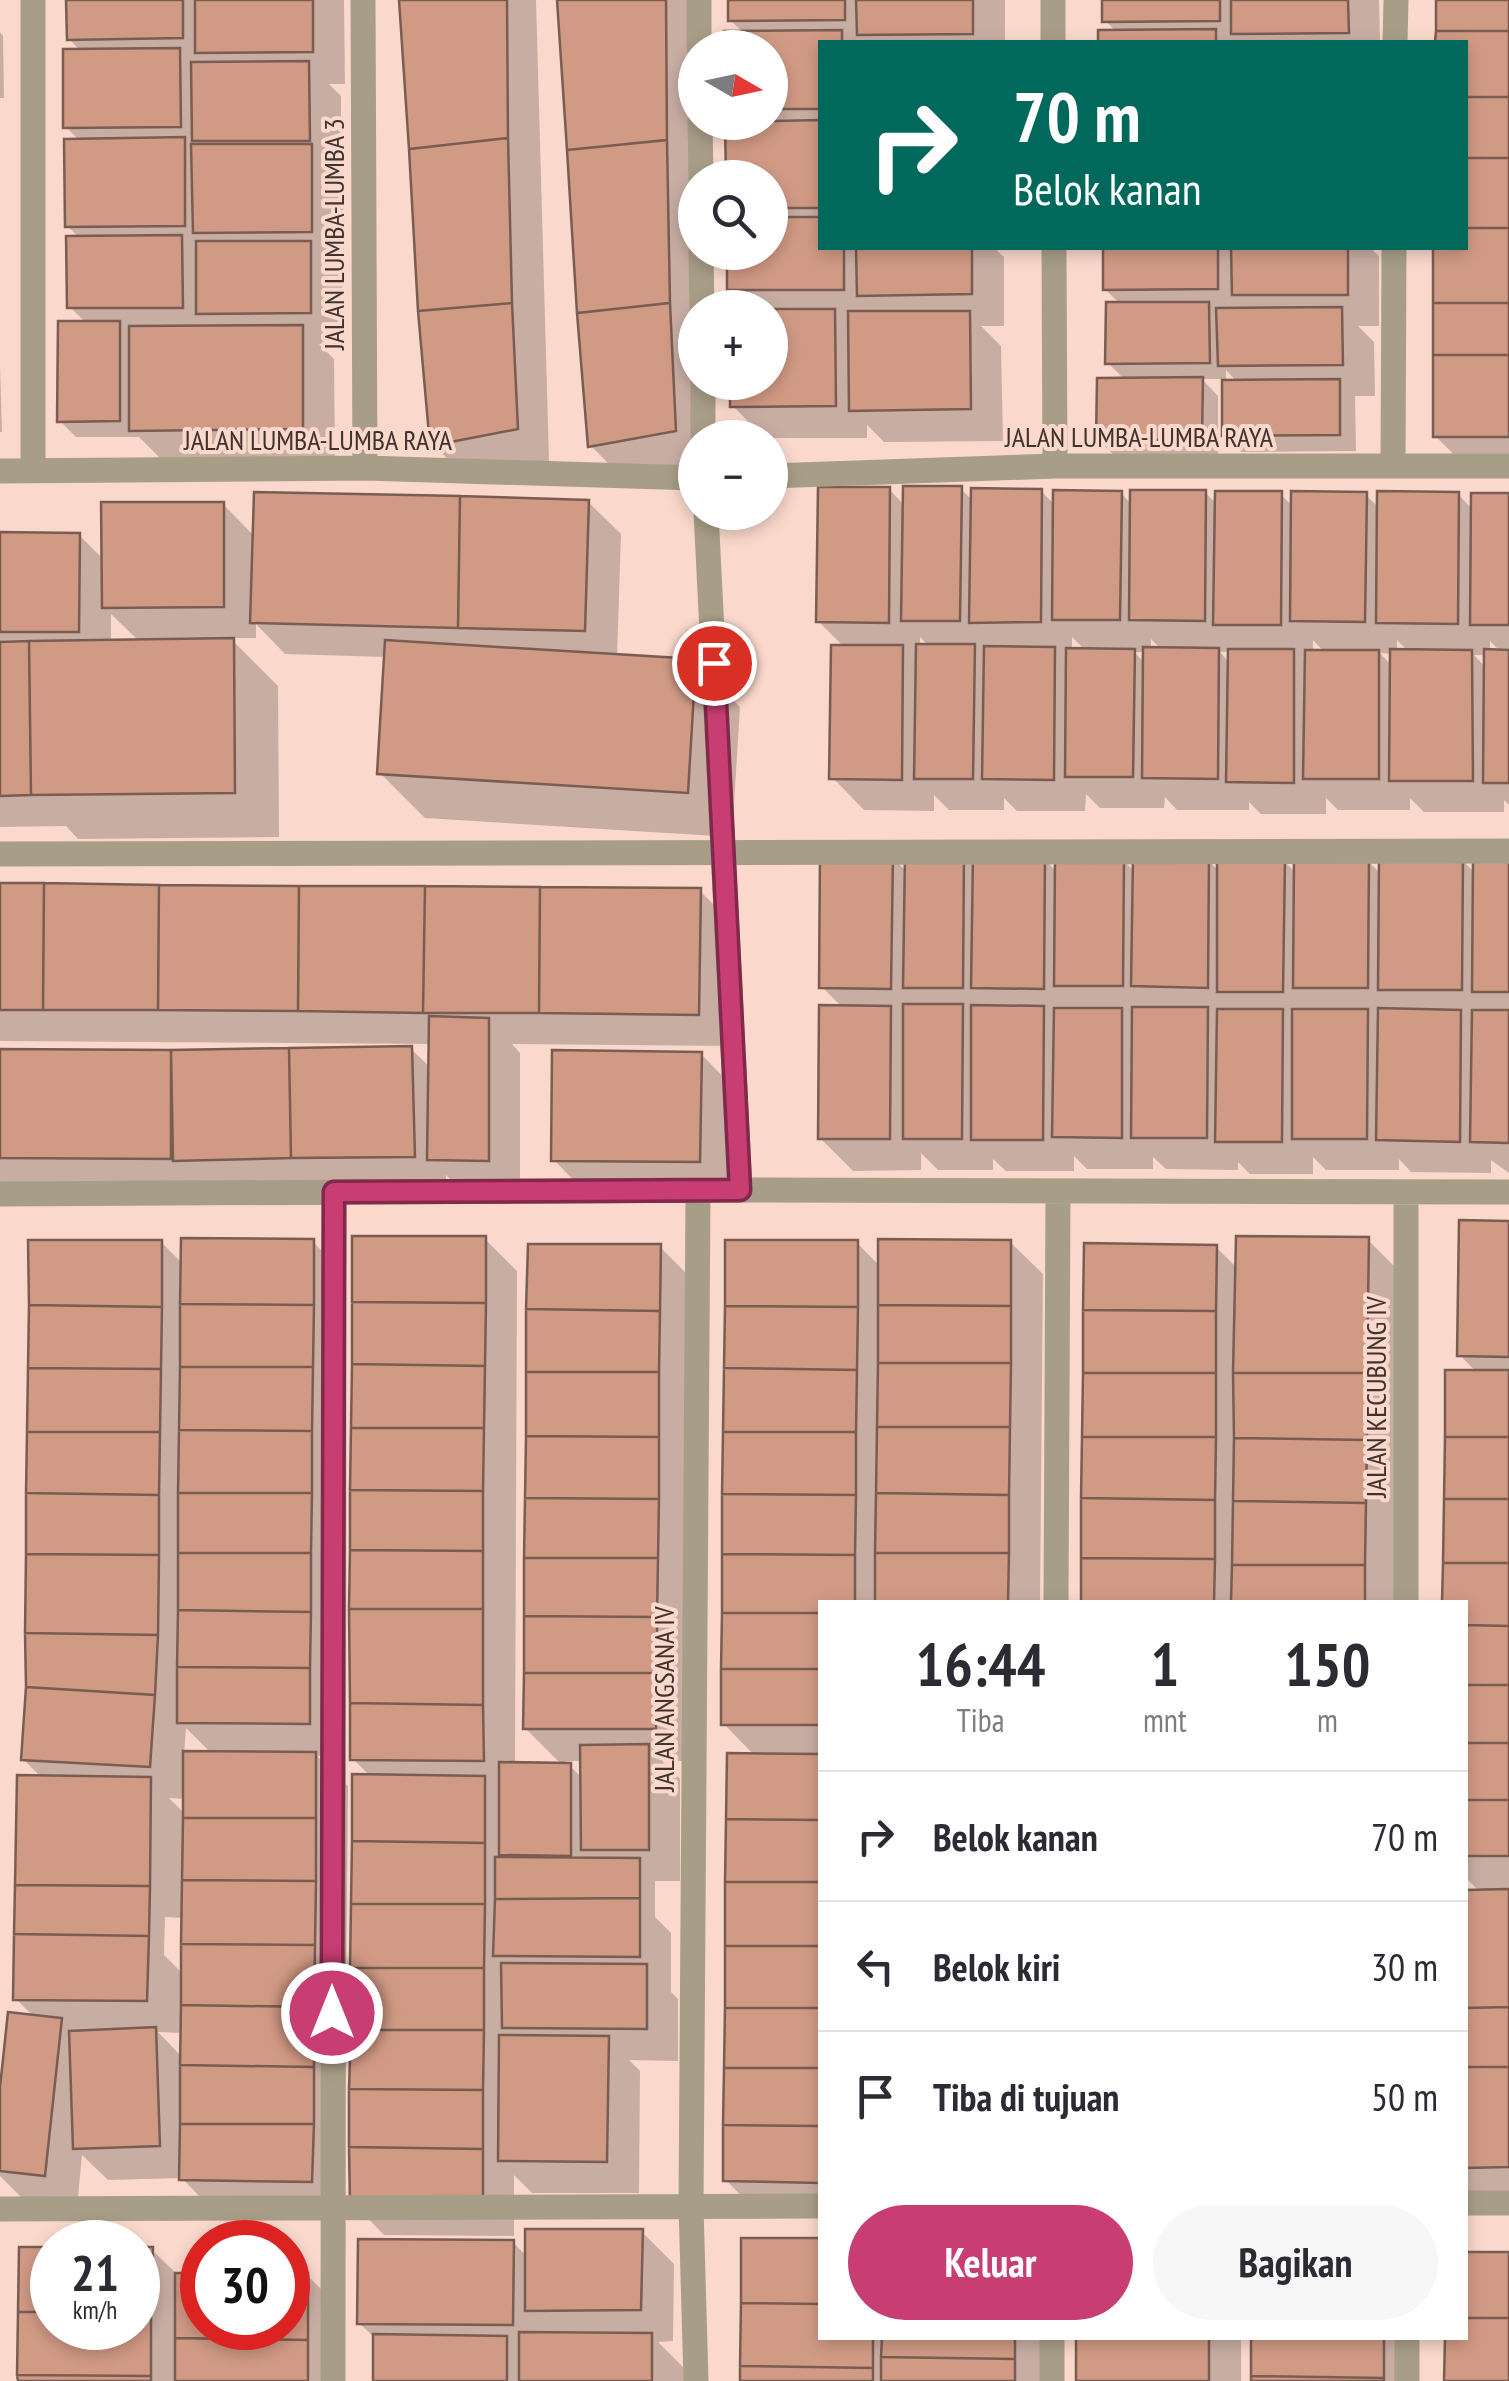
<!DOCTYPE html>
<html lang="id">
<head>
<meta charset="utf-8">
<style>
  :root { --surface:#fff; --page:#f7f7f7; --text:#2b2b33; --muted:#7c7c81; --line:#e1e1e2; --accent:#c83d72 }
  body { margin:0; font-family:"PT Sans Narrow",sans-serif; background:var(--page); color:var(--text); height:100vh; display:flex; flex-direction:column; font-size:38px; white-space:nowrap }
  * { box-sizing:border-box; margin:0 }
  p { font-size:32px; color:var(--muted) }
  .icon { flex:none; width:55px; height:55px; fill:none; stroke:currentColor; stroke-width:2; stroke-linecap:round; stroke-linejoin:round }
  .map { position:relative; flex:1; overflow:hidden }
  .drawer { position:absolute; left:818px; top:1600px; width:650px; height:740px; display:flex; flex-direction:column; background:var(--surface); border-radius:0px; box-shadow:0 5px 15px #0003 }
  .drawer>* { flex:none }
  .top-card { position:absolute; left:818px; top:40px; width:650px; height:210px; border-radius:0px; box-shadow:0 5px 15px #0003; background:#00695c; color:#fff; overflow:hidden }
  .needle { width:65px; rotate:99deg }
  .fabs { position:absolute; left:678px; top:30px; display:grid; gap:20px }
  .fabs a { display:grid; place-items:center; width:110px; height:110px; border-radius:50%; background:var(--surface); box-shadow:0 5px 15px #0003; font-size:50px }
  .speed { position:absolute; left:30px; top:2220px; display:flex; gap:20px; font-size:50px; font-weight:700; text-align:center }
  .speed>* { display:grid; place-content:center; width:130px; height:130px; border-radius:50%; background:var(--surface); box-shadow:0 5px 15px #0003; line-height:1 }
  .speed small { font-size:25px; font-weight:400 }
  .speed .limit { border:15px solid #d22; background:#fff; color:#111 }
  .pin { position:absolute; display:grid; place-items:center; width:85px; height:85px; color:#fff; margin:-42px; border:5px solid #fff; border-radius:50%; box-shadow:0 2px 10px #0007 }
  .me { position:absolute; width:110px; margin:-55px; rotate:0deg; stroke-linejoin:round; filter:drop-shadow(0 0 8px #0008) }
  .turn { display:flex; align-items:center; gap:35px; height:210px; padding:0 30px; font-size:45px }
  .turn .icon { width:130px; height:130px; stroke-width:2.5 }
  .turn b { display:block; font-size:70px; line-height:85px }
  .eta { display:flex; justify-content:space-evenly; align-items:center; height:170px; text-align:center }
  .eta b { font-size:60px; font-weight:600; line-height:70px }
  .primary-button { display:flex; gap:20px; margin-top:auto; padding:20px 30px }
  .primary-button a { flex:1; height:115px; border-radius:60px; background:var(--accent); color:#fff; font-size:40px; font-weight:600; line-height:115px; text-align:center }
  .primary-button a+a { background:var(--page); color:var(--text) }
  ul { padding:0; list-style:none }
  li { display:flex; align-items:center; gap:30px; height:130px; padding:0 30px; border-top:2px solid var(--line) }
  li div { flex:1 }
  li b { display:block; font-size:38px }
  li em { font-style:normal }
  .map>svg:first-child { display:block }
  .shadow { fill:#0003; fill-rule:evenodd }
  .building { fill:#d19a85; stroke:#795d52; stroke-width:2.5 }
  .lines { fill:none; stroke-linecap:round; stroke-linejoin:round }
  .minor { stroke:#a89e88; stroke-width:25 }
  .route-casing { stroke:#82284a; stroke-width:25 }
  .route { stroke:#c83d72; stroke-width:18 }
  .labels { text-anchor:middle; stroke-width:8; stroke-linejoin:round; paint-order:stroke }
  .street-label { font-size:28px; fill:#40332e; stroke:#fad9cc }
</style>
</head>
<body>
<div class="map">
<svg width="1509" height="2381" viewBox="0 0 1509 2381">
  <rect width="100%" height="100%" fill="#fad9cc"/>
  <!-- shadow -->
  <path class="shadow" d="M69,0H344L345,84H329L341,96V172H337L343,179L344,263H330L342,276L343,344H319L334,359L335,461L164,462L139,437H76L60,421L86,323L70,307L80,238L67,226L80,141L66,127L82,52L69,39Z
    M402,0H536L549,461L465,477L433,444Z
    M560,0H697L695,465L623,478L591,446Z
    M730,0H1005V42H820V248H994L1004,257V326H981L1001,346L1003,441L884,442L867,425V438H764L732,405L770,382V308H749L730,289L770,252V48L744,33L730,20Z
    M1105,0H1379L1380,42H1101V33L1116,32L1105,20Z
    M1438,0H1509V468H1468L1435,436L1437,248H1465V42H1438Z
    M0,32L3,36L4,98H0Z
    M1105,248H1370L1379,256V326H1358L1374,342L1375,396H1355L1356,451L1241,452L1225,435L1224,379H1202L1218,396V455L1115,456L1098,440L1125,380L1108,363L1121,305L1105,289ZM1226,370L1237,382H1226Z
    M0,365L2,432H0Z
    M889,489L905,506L961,489L973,501L1041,491L1055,505L1121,493L1132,505L1205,492L1217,505L1280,494L1293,506L1365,494L1379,508L1458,494L1473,510L1509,495V805L1504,800V812H1424L1410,798V810H1338L1326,798V814H1261L1249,802V810H1177L1165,797L1164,808H1100L1086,794L1085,811H1017L1004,798V810H949L934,795V811L864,810L832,777L845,648L818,621ZM920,637L930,647H920ZM1072,637L1086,651H1072ZM1151,639L1162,650H1151ZM1313,640L1324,652H1313ZM1397,640L1408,651H1397ZM1490,641L1501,652H1490ZM1134,652H1145V663ZM1220,652H1230V663ZM1380,653L1393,654L1392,666ZM1474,655H1487L1486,668Z
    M588,502L621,534L617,657L695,662L740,707L732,837L425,818L380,773L387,657L285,654L256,624V638H230L278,686L279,837L78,839L66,826L0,827V535H79L104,560L223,504L255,537ZM111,614L140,642L111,643Z
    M963,856L975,868L1043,858L1057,872L1123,860L1136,873L1208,860L1219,871L1284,861L1297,874L1368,861L1382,875L1462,860L1476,874L1509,862V1173L1491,1160V1173L1411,1172L1399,1159V1170H1326L1313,1157V1174H1250L1238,1162V1170L1166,1169L1153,1157V1169H1087L1074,1156V1171H1006L993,1159V1170H938L921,1153V1170L853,1171L820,1138L843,1008L822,987L892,857L907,872Z
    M0,885L699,890L732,923L730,1046L512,1044L520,1053V1192L462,1191L446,1175V1188L0,1202V1051L411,1049L431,1068V1044L0,1041Z
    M701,1054L733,1087L732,1193H586L554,1160Z
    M1509,1223V2199L1465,2197V1893L1480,1892L1465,1877V1602H1445L1447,1372L1477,1373L1460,1355Z
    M485,1239L517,1271L515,1765L563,1766L525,1728L660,1247L692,1279L688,1761H662L680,1779V1881H655V1917L671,1933V1992L678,1999V2061L629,2060L640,2071L639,2193H532L514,2175V2236L384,2235L352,2202L371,1777L353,1759ZM565,1761H583V1779Z
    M1368,1240L1400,1272L1397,1602H1083L1086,1246L1216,1247L1238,1269Z
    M161,1242L183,1264L313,1242L345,1274L342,1756H317L348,1786L344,2213L214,2212L182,2178L108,2180L82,2155L77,2207L26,2202L0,2176V2111L34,2017L15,1998L42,1778L23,1759ZM186,1728L212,1754H184ZM169,1798L185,1799V1814ZM165,1917L184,1918L183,1974L164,1955ZM158,2032L183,2033V2058Z
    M1010,1242L1043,1274L1040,1602H820V2214L758,2213L726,2180L754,1755L724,1724L857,1243L880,1266Z
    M641,2231L674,2264L673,2341L658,2342L684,2368V2381H375L376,2339L359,2323L513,2242L527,2257Z
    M820,2241V2338H1046V2381H742Z
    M22,2249H52V2328H138V2249L152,2250L178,2275H202V2328H288V2275H307L340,2308L339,2381H21Z
    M1079,2338H1241V2381H1079Z
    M1254,2338H1416V2381H1253Z"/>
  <!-- building -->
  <path class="building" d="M66,0H183V38L67,40Z
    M195,0H313V52L195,53Z
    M399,0H507L508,138L409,149Z
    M557,0H666L667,140L567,150Z
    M728,0H845V20L728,21Z
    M856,0H973V34L857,35Z
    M1102,0H1220V21L1102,22Z
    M1231,0H1348L1349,33L1231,34Z
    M1436,0H1509V31H1436Z
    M1216,29V42H1098V30Z
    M842,30V42H820V109H770V48H724V31Z
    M1436,31H1509V97H1465V42H1435Z
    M180,48L181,127L63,128V49Z
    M309,61L310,141H192L191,62Z
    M1465,97H1509V158H1465Z
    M820,120V208H770V178H726L725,122Z
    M185,137V226L65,227L64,139Z
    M508,138L512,303L418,311L409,149Z
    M667,140L670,303L577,313L567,150Z
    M191,144H312V232L193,233Z
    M1465,158H1509V228H1465Z
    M770,217H820V248H844V290H727V252H770Z
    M1465,228H1509V303H1433V248H1465Z
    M182,235L183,308H67L66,236Z
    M196,241H311V313L196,314Z
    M856,248H972V294L857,296Z
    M1103,248H1218V289L1103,290Z
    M1231,248H1348V295H1232Z
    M1106,302H1209L1210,363L1105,364Z
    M512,303L518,429L430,446L418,311Z
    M670,303L676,431L588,447L577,313Z
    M1433,303H1509V355H1433Z
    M1342,307L1343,365L1218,366L1216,308Z
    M770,309H835L836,406L730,407V382H770Z
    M848,311H970L971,409L849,411Z
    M58,321H120V421L57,422Z
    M303,325V429L129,431V326Z
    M1433,355H1509V437H1433Z
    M1203,377L1202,439L1096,441L1097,378Z
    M1340,379V435L1222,436V380Z
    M903,486H962L960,621H901Z
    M818,487H890L889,623L816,622Z
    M971,488L1042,489L1041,622L969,623Z
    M1053,490L1122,491L1120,620H1052Z
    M1130,490H1206L1205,621L1129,620Z
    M1215,491H1282L1281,625H1213Z
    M1291,491L1367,492L1365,622L1290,621Z
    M1377,491L1459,492L1458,624L1376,623Z
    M254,492L460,496L458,628L250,623Z
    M1471,493H1509V625H1470Z
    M460,496L589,500L585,631L458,628Z
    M101,502H224V607L102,608Z
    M0,532L80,533L79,632H0Z
    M234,638L235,793L31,795L29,641Z
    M385,640L696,659L688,793L377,774Z
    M29,641L31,795L0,796V642Z
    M916,644H975L973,779H914Z
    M831,645H903L902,780L829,779Z
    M984,646L1055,647L1054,780L982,779Z
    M1143,647L1219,648L1218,779L1142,778Z
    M1066,648L1135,649L1133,777H1065Z
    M1228,649H1294V783L1226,782Z
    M1390,649L1472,650L1473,781H1389Z
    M1484,649L1509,650V783H1483Z
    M1305,650H1379V779H1303Z
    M820,853L893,854L891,989L819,988Z
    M905,853L964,854L963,988H903Z
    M973,855L1045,856L1044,989L971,988Z
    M1055,857L1124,858L1123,986H1054Z
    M1133,857H1209L1208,988L1131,986Z
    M1294,857L1369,859L1368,988H1293Z
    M1217,858L1285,859L1283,992H1217Z
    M1379,858H1463L1462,990H1378Z
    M1473,858L1509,859V992H1472Z
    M0,883H44L43,1010H0Z
    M44,883L159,885L158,1010H43Z
    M159,885L299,886L298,1011L158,1010Z
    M299,886H425L423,1013L298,1011Z
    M425,886L540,887L539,1013H423Z
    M540,887L701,888L699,1015L539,1013Z
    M903,1004H963L962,1139H903Z
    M819,1005L891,1006L890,1139H818Z
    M971,1005L1044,1006L1043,1140H971Z
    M1132,1007H1208L1207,1138H1131Z
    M1054,1008H1122V1138L1052,1137Z
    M1378,1008L1461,1010L1460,1142L1376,1140Z
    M1217,1009H1283L1282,1142H1215Z
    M1292,1009H1368L1367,1139H1292Z
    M1472,1010H1509V1143L1470,1142Z
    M429,1016L489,1018V1161L427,1160Z
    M412,1046L415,1157L291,1158L289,1048Z
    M289,1048L291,1158L173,1161L171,1050Z
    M0,1049L171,1050V1159L0,1158Z
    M552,1050L702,1052L700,1162L551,1161Z
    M1459,1220L1509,1221V1357L1457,1356Z
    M352,1236H486V1303L352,1302Z
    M1236,1236L1369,1237L1367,1373H1233Z
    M181,1238L314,1239V1305L180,1304Z
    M878,1239L1011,1240V1306L878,1305Z
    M28,1240H162V1307L29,1305Z
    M725,1240H858V1307L725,1306Z
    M1084,1243L1217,1245L1216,1311L1083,1310Z
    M528,1244H661L660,1311L526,1309Z
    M352,1302L486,1303L485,1366L352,1364Z
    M180,1304L314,1305L313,1367H180Z
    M29,1305L162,1307L161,1369L28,1368Z
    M878,1305L1011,1306V1363H878Z
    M725,1306L858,1307L857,1370L724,1368Z
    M526,1309L660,1311L659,1372H526Z
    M1083,1310L1216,1311V1373H1083Z
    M878,1363H1011L1010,1427H877Z
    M352,1364L485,1366L484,1428H351Z
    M180,1367H313L312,1431L179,1430Z
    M28,1368L161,1369L160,1432H27Z
    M724,1368L857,1370L856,1432H723Z
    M1445,1370H1509V1437H1445Z
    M526,1372H659V1437L526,1436Z
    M1083,1373H1216V1437H1082Z
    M1233,1373H1367V1440L1234,1438Z
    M877,1427H1010L1009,1495L876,1493Z
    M351,1428H484L483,1491L350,1490Z
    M179,1430L312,1431V1493H178Z
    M27,1432H160L159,1495L26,1493Z
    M723,1432H856V1495L722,1494Z
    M526,1436L659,1437V1499L525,1498Z
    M1082,1437H1216L1215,1500L1081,1498Z
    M1445,1437H1509V1499H1444Z
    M1234,1438L1367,1440L1366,1503L1233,1501Z
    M350,1490L483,1491V1551L350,1550Z
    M26,1493L159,1495V1555L26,1554Z
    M178,1493H312L311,1553H178Z
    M876,1493L1009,1495V1553H875Z
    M722,1494L856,1495L855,1555L722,1554Z
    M525,1498L659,1499L658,1558H524Z
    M1081,1498L1215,1500V1559L1081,1558Z
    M1444,1499H1509V1563H1443Z
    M1233,1501L1366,1503L1365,1565H1232Z
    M350,1550L483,1551V1609H349Z
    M178,1553H311V1612L178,1610Z
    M875,1553H1009L1008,1602H875Z
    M26,1554L159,1555L158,1635L25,1633Z
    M722,1554L855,1555V1602H820V1613H722Z
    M524,1558H658L657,1617L524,1616Z
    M1081,1558L1215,1559L1214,1602H1081Z
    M1443,1563H1509V1626L1465,1625V1602H1442Z
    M1232,1565H1365V1602H1231Z
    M349,1609H483V1705L350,1703Z
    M178,1610L311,1612L310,1668L177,1667Z
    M722,1613H820V1669H721Z
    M524,1616L657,1617V1673H524Z
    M1465,1625L1509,1626V1685H1465Z
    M25,1633L158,1635L155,1695L26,1687Z
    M177,1667L310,1668V1724L177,1723Z
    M721,1669H820V1725H721Z
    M524,1673H657L656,1729H523Z
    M1465,1685H1509V1743H1465Z
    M26,1687L155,1695L150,1767L21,1760Z
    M350,1703L483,1705L484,1761L350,1760Z
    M1465,1743H1509V1800H1465Z
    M649,1744V1850H581L580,1745Z
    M183,1751L316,1752V1818H183Z
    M727,1753L820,1754V1820L726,1819Z
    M499,1762L571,1763V1856L499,1855Z
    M352,1774L485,1776V1843L352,1841Z
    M17,1775L151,1777L150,1886L15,1885Z
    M1465,1800H1509V1856H1465Z
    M183,1818H316V1881L182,1880Z
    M726,1819L820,1820V1882H725Z
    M352,1841L485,1843V1904H351Z
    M495,1857L640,1858V1898L495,1899Z
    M182,1880L316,1881L315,1945L181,1944Z
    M725,1882H820V1946H725Z
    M15,1885L150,1886L149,1936L14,1934Z
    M1509,1889V2007L1465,2008V1890Z
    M640,1898V1957L493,1956L495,1899Z
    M351,1904H485L484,1968H350Z
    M14,1934L149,1936L147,2001L13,2000Z
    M181,1944L315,1945L314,2007L181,2005Z
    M725,1946H820V2008H725Z
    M501,1963L647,1964V2029L502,2028Z
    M350,1968H484V2030H351Z
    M181,2005L314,2007V2067L180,2065Z
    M1509,2007V2067H1465V2008Z
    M725,2008H820V2068H724Z
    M8,2012L62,2018L45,2176L0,2171V2087Z
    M156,2027L160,2146L73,2149L69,2031Z
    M351,2030H484L483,2090L349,2089Z
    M499,2035L609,2036L607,2162L498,2161Z
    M180,2065L314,2067V2124H180Z
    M1465,2067H1509V2167L1465,2168Z
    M724,2068H820V2126L723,2125Z
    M349,2089L483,2090V2149L349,2147Z
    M180,2124H314L312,2182L179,2180Z
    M723,2125L820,2126V2183L723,2181Z
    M349,2147L483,2149V2205L350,2203Z
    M525,2229H643L641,2310L525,2311Z
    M741,2238H820V2304L741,2303Z
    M358,2239L514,2240L513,2325L357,2324Z
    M19,2247H52V2312H18Z
    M138,2247H153L151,2314L138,2313Z
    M1465,2252H1509V2318H1465Z
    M175,2273H202V2328H288V2273H308V2340L175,2338Z
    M741,2303L820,2304V2338H873V2368L740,2366Z
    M18,2312H52V2328H138V2313L151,2314V2376L17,2375Z
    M1465,2318H1509V2381H1444L1445,2338H1465Z
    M519,2332L652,2333V2381H519Z
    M373,2334L507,2336V2381H373Z
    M175,2338L308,2340V2381H175Z
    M882,2338H1015V2359L881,2357Z
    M1076,2338H1209V2381H1076Z
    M1251,2338H1384V2378L1251,2376Z
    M881,2357L1015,2359V2381H881Z
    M740,2366L873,2368V2381H740Z
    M17,2375L151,2376V2381H18Z
    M1251,2376L1384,2378V2381H1251Z"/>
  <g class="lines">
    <!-- minor -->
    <path class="minor" d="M363,0L365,468
      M699,0V48
      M1053,0V42
      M1395,42L1396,0
      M700,122L701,178
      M1054,248L1055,466
      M701,252L702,308
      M703,382V438
      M1393,466L1394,248
      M33,470V0
      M0,471L365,468L695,478
      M770,476L1055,466H1509
      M706,512L740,1190
      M0,854L1509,851
      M1406,1192V1602
      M0,1194L740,1190L1509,1192
      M1056,1602L1058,1193
      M1465,2203H1509
      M0,2209L820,2206
      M1407,2338V2381
      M333,2381L334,1193
      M696,2381L691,2206L698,1193
      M1052,2381V2338"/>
  </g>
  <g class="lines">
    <defs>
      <path id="route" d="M332,2013L334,1192L740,1190L714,663"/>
    </defs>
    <!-- route casing -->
    <use href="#route" class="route-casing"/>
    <!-- route -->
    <use href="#route" class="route"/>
  </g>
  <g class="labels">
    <!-- street labels -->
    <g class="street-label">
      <text transform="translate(334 234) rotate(-90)" y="10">JALAN LUMBA-LUMBA 3</text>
      <text x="1139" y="447">JALAN LUMBA-LUMBA RAYA</text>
      <text x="318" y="450">JALAN LUMBA-LUMBA RAYA</text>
      <text transform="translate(1376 1397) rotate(-90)" y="10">JALAN KECUBUNG IV</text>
      <text transform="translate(664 1699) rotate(-90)" y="10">JALAN ANGSANA IV</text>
    </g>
  </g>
</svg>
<div class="fabs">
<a><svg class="needle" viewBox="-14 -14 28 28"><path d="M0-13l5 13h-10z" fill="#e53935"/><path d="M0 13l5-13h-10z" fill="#7c7c81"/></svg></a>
<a><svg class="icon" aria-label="search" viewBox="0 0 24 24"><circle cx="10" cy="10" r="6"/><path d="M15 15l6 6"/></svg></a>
<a>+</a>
<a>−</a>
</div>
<div class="speed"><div>21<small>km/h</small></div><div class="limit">30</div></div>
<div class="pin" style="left:714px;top:663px;background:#d93025"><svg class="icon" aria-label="arrive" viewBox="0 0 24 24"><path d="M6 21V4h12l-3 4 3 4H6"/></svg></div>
<svg class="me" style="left:332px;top:2013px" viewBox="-20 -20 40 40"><circle r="17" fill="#c83d72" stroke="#fff" stroke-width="3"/><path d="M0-11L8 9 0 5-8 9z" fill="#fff"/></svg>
<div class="top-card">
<div class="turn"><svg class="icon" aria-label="right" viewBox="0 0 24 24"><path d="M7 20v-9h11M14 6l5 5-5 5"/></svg><div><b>70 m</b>Belok kanan</div></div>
</div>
<section class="drawer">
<div class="eta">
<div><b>16:44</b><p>Tiba</p></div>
<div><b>1</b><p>mnt</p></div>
<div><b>150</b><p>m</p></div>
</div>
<ul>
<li><svg class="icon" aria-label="right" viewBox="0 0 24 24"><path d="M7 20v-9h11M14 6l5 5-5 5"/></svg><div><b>Belok kanan</b></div><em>70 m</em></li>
<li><svg class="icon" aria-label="left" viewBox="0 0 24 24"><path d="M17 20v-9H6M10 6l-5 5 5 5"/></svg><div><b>Belok kiri</b></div><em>30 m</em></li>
<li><svg class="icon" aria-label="arrive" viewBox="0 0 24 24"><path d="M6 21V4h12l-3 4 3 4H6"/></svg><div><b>Tiba di tujuan</b></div><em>50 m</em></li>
</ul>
<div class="primary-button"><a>Keluar</a><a>Bagikan</a></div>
</section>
</div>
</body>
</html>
